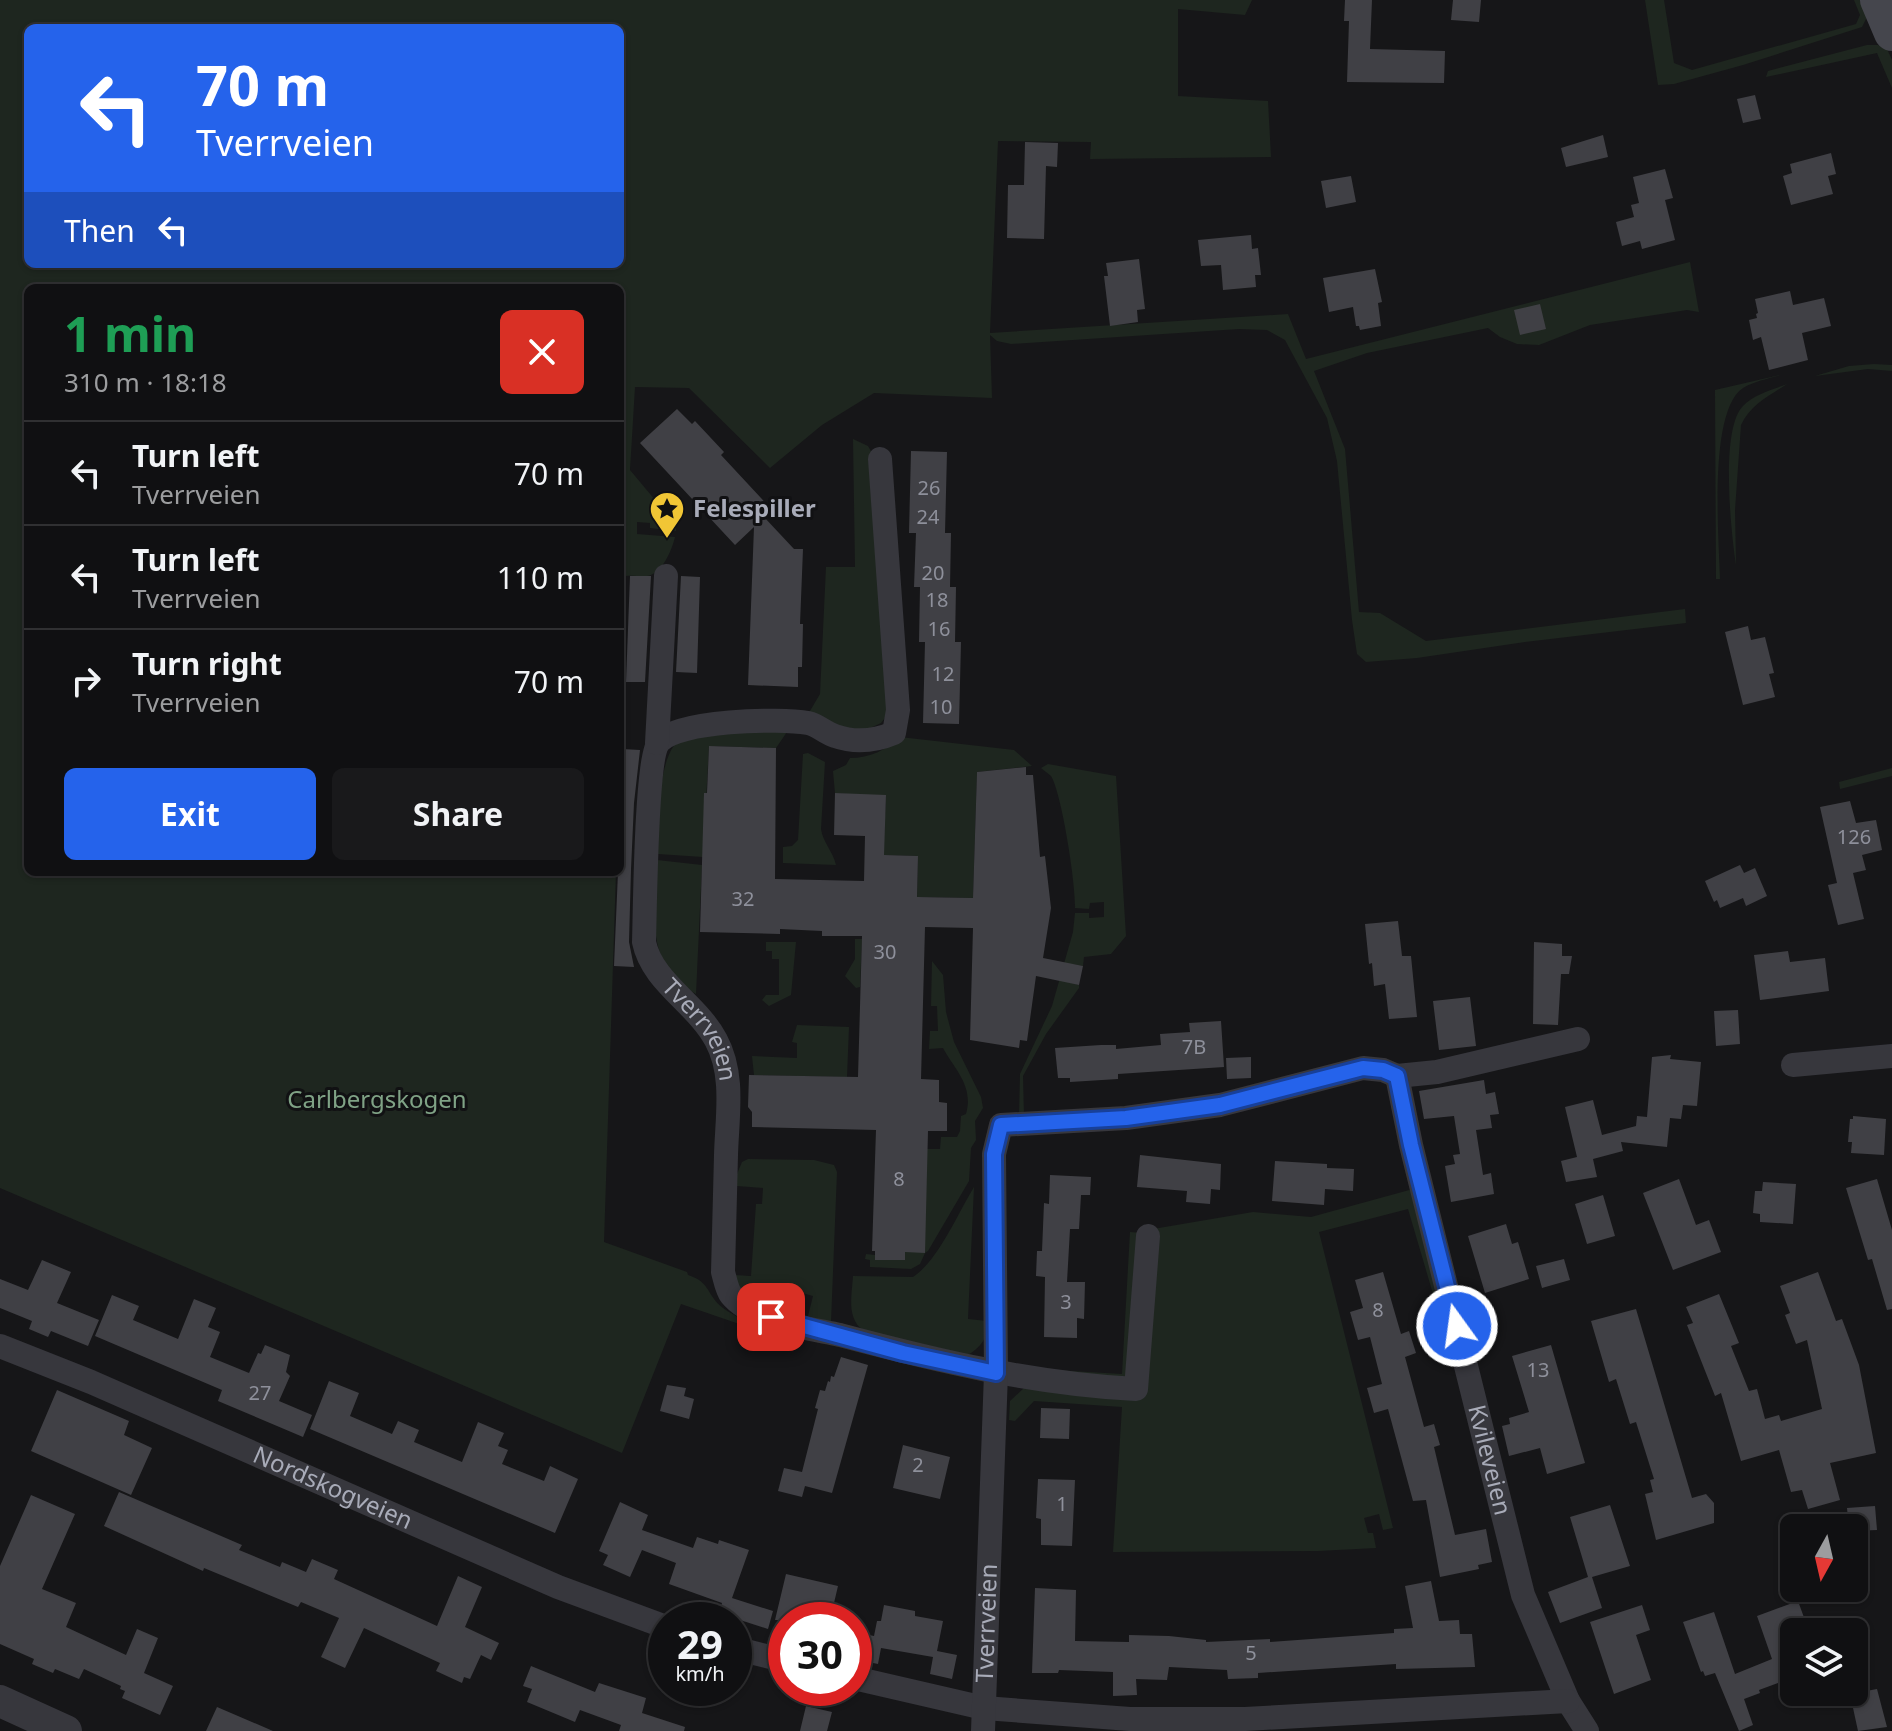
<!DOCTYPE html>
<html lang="en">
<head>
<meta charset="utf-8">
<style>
  :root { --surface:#101012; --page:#19191b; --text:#f1f3f6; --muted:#9c9d9f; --line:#303032; --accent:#2563eb }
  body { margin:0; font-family:"Noto Sans",sans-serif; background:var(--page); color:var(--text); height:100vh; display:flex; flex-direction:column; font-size:30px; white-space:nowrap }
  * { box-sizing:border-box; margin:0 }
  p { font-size:26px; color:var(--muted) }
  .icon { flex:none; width:44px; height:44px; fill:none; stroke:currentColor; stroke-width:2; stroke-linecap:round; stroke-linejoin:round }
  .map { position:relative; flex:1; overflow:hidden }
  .panel { position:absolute; left:24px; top:284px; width:600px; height:592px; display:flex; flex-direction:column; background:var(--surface); border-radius:12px; box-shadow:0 2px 6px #0004,0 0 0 2px var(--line) }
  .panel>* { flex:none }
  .banner { position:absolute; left:24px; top:24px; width:600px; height:244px; border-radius:12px; box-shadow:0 2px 6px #0004,0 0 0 2px var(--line); background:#2563eb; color:#fff; overflow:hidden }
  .needle { width:52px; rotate:188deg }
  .fabs { position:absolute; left:1780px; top:1514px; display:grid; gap:16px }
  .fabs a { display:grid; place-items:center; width:88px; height:88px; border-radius:12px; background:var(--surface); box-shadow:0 2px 6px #0004,0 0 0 2px var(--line); font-size:40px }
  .speed { position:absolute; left:648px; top:1602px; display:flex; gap:16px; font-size:40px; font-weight:700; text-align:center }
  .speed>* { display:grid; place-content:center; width:104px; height:104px; border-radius:50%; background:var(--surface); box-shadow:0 2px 6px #0004,0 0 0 2px var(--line); line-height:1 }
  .speed small { font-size:20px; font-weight:400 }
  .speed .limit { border:12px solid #d22; background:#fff; color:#111 }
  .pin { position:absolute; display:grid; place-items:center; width:68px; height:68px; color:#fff; margin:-34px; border-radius:16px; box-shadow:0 4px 12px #0006 }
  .me { position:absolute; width:88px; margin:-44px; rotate:346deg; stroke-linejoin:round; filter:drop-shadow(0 0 6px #0008) }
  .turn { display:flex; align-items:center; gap:28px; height:168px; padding:0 40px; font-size:36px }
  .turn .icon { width:104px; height:104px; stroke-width:2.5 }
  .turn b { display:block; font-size:56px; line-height:68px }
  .then { display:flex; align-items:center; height:76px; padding:0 40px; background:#0003; gap:16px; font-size:30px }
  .round { display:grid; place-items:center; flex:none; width:84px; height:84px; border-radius:12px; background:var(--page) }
  .head { display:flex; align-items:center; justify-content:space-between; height:136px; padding:0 40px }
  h1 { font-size:48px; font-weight:700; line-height:60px; color:#1e9e55 }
  .primary-button { display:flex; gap:16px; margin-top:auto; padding:16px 40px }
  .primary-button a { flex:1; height:92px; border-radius:12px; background:var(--accent); color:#fff; font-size:32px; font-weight:700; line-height:92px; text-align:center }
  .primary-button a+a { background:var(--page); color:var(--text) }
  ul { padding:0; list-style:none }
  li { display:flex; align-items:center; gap:24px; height:104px; padding:0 40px; border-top:2px solid var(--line) }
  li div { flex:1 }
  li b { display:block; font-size:30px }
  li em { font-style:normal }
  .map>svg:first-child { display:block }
  .green { fill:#1e261f; fill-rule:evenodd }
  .building { fill:#404045 }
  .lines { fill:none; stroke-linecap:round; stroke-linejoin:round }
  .minor { stroke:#37373d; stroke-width:24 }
  .tertiary { stroke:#37373d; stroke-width:32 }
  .secondary { stroke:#45464d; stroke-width:36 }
  .route-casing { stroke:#184099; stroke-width:20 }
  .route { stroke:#2563eb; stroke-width:14 }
  .labels { text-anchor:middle; stroke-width:6; stroke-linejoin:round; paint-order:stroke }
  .number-label { font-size:20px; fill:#8e909b }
  .poi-label { font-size:24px; font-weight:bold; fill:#a8abb8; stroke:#111113; text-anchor:start }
  .street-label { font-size:24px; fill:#a8abb8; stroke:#111113 }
  .park-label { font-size:24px; fill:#7fa285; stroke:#111113 }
</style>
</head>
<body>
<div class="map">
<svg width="1892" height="1731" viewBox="0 0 1892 1731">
  <rect width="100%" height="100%" fill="#161618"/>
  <!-- green -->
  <path class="green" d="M0,0H1252L1245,15L1178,9V96L1268,101L1271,157L1090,159L1091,142L998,141L990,333L1288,314L1306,359L1690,262L1699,312L1687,310L1590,325L1539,345L1517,344L1500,337L1488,328L1367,353L1314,371L1345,449L1359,612L1380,613L1426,641L1685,609L1686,623L1525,642L1417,658L1366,662L1357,654L1352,620L1337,461L1327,418L1285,340L1267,330L1239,329L1011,344L997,341L990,335L992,398L874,393L822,425L770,468L689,388L635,387L630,470L676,525V531L650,528V523L637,522V534L675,537C672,550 662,574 647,576C641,577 632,575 626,576L620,754V288H28V872H616L604,1242L687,1272L688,1275C711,1282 706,1295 723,1308C745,1324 774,1330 800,1338V1345L681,1304L622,1453L0,1188ZM28,28H620V264H28Z
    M1645,0H1664L1674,63L1692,70L1856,24L1860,15L1854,0H1863L1867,17L1862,27L1743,65L1674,84L1658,85Z
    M1867,45H1878L1887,49L1892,60V88L1877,53L1766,77L1768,71Z
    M1874,364L1892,365V371L1868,369L1815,376L1849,366Z
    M1784,374C1771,378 1754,381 1743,388C1708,411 1719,539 1720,579H1716L1715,390Z
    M1787,384C1769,396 1751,404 1741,425L1735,510L1736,565C1731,533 1720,429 1743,406C1754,394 1772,390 1787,384Z
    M853,439L868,446L872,453L888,714L881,723L860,733L807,716L820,694L826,567H855Z
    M789,729L776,748L709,746L703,857L658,854C659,824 656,757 681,738Z
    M900,737L1014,750L1032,766L977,772L973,898L917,897L918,856L883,855L886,797L835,793L833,771L846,765L850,758C870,758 886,750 900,737Z
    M808,753L825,762L821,829C823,843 833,851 836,865L783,863V847L792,846L798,840L803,754Z
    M1048,764L1116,776L1126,936L1111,954L1084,957L1083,966L1072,964L1068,982L1079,985V988L1046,1034L1023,1076L1024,1117H1019L1020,1074L1052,1006L1073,932L1075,913H1089V918L1104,917V902L1090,903L1089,909L1075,908C1076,886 1062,794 1051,776C1048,773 1044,771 1041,768Z
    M1892,768V776L1840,789L1839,782Z
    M657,860L702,865L696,994C643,966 655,910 657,860Z
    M855,939H862L860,987L856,988L845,976L855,959Z
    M766,942H796L791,995L769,1006L762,1000L766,995H779V959H772V951H766Z
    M932,961L943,975L946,1012L954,1042L981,1097L983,1108L975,1121L976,1140L971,1148L969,1181L928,1251L925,1253L920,1264L911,1269L870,1267V1260L865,1259L866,1254L875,1255L876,1260H904L905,1252H924L927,1149H940L941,1137H957L960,1131L961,1116L966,1114C974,1086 955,1070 943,1048L929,1049L930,1031H938L937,1006H931Z
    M797,1025L849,1027L847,1077L754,1075L752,1056L797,1058V1043L792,1042Z
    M748,1159L814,1160L834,1165L837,1172L831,1322L808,1316L813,1296L770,1284L765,1301L741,1291L734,1275L751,1276L756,1204H762L763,1188L737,1186V1174L742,1162Z
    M974,1187L968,1319L987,1321C987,1339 983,1345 968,1355L863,1330C846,1318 852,1294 853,1276L913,1277C938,1261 958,1213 974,1187Z
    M1413,1189L1446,1316L1441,1321L1408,1209L1319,1232L1393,1528L1383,1530L1379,1514L1364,1518L1368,1533H1373L1376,1548L1318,1551L1113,1552L1122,1407L1034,1401L1015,1421L1009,1420L1010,1401L1024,1388L1123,1392L1153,1229L1253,1212L1311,1217Z
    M1130,1232L1141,1233L1131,1381L1037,1369L1122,1374Z"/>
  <!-- building -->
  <path class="building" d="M1345,0H1372L1370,49L1445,51L1444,83L1347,82L1349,21H1344Z
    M1453,0H1481L1479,22L1451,20Z
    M1755,95L1761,119L1743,123L1737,99Z
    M1603,135L1608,157L1566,167L1561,148Z
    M1025,142L1058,143L1057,167L1046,166L1044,239L1007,238L1008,185H1024Z
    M1831,153L1836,174L1828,176L1833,194L1791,205L1783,176L1792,173L1790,164Z
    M1665,169L1673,198L1665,200L1675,240L1642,249L1640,241L1622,246L1616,222L1634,217L1631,205L1639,203L1633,177Z
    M1351,176L1356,202L1326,208L1321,181Z
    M1251,235L1252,249L1258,248L1261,275H1255L1256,287L1223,290L1221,265L1201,266L1198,240Z
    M1139,259L1145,309L1137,310L1138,322L1110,326L1104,276H1108L1106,263Z
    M1375,269L1382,302L1378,303L1381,326L1360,330L1359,326H1356L1353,307L1329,312L1323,278Z
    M1790,291L1793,305L1824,298L1831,326L1802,333L1808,360L1769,370L1761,337L1753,340L1749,320L1757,318L1756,314L1758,313L1755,299Z
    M1540,304L1546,329L1520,335L1514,310Z
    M677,409L692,424L695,421L724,452L721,455L772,510L764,517L794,549H803L800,624H803L802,667H798V687L748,685L754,527L735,545L640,443Z
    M911,451L947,452L945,533H951L950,587H956L955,642H961L959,724L923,723L925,642H919L920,587H914L916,533H909Z
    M630,576H651L645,682H626Z
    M681,576L700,577L697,673L676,672Z
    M1748,626L1751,640L1765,637L1774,673L1769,674L1775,697L1743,705L1725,632Z
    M709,746L776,748L775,879L864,881L865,836L834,835L835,793L886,795L884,855L918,856L917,897L973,898L977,772L1026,767V775H1033L1040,857L1045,856L1051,908L1043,958L1083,966L1079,985L1036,976L1027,1041L1020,1040L1019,1048L970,1040L973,928L925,927L921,1079L939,1080V1102L947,1103V1131H928L925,1253L905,1252V1260H875V1251H872L876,1130L752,1127V1112L748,1107L749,1075L858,1077L862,936H822V931L780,929V934L700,932L704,793H707Z
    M622,749L640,750L634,803L631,869L629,942L634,967L614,966L618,872H620Z
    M1850,801L1856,823L1876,820L1882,850L1862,855L1866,870L1853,873L1864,919L1838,925L1828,885L1837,883L1820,807Z
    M1740,865L1744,873L1755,868L1767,896L1746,906L1743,898L1720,908L1717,900L1714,902L1705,881Z
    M1398,921L1402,956H1411L1417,1017L1389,1019L1385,984L1374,986L1372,963L1369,964L1365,924Z
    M1534,942L1562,944V956H1572L1569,974H1561L1558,1025L1533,1024Z
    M1788,951L1790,962L1825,958L1829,991L1760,1000L1754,955Z
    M1470,997L1476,1046L1439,1050L1433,1001Z
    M1738,1010L1740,1044L1716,1046L1714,1011Z
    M1221,1021L1224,1067L1118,1074V1079L1070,1082V1078H1058L1055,1048L1101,1045H1116V1049L1161,1045L1160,1034L1190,1032L1189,1023Z
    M1671,1055L1670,1059L1701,1062L1697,1106L1683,1105L1681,1119L1670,1118L1667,1147L1621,1142L1623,1151L1593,1159L1597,1177L1566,1182L1561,1161L1577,1157L1565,1107L1593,1100L1602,1135L1636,1126L1637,1116L1647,1117L1652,1057Z
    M1251,1057V1078L1227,1079L1226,1058Z
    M1484,1080L1486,1094L1495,1092L1499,1114L1490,1115L1492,1128L1476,1130L1483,1175L1491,1173L1494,1194L1451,1202L1445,1166L1455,1164L1453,1155L1460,1154L1454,1116L1424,1119L1419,1091Z
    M1853,1116L1886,1119L1884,1155L1851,1153L1852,1142H1848L1850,1119H1853Z
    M1140,1155L1221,1164L1220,1190L1211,1189L1210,1204L1186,1202L1187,1191L1137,1187Z
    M1275,1161L1327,1164V1168L1354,1169L1353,1191L1325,1189L1324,1205L1272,1201Z
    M1050,1175L1091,1177L1090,1195H1081L1079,1229H1070L1067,1282H1085L1084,1319L1077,1318V1338L1044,1337L1045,1277L1036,1276L1037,1251H1042L1044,1203L1049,1204Z
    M1679,1179L1696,1225L1709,1220L1721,1252L1673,1270L1643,1193Z
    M1877,1179L1892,1230V1309L1887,1310L1872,1259L1868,1260L1846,1188Z
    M1763,1182L1796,1184L1793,1224L1760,1222V1214L1753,1213L1755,1191H1762Z
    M1603,1195L1615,1236L1587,1244L1575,1204Z
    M1506,1224L1512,1244L1518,1242L1529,1279L1485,1293L1468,1236Z
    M1564,1259L1570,1280L1542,1288L1536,1266Z
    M42,1260L71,1272L57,1303L99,1320L88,1346L51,1331L48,1337L29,1329L32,1321L0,1308V1279L28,1290Z
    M1383,1272L1401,1334L1409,1331L1416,1353L1405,1357L1424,1427L1434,1424L1440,1445L1434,1447L1455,1535L1486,1529L1492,1562L1478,1565L1479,1569L1440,1577L1426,1500L1413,1501L1388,1409L1374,1413L1367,1388L1382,1384L1370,1337L1358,1340L1350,1312L1363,1308L1355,1280Z
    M1818,1272L1836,1321L1842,1319L1859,1365L1876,1453L1830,1463L1840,1500L1808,1509L1802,1490L1791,1492L1779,1450L1741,1461L1721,1393L1715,1396L1687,1325L1693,1323L1686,1307L1719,1294L1739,1343L1731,1346L1749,1391L1757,1389L1765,1419L1779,1415L1781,1421L1822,1409L1807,1340L1796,1344L1785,1315L1790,1313L1780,1286Z
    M112,1295L139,1306L133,1320L178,1339L194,1299L216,1308L208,1327L220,1332L210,1357L249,1373L258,1353L261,1354L265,1345L290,1355L286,1372L290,1376L279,1401L312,1415L303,1437L218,1401L222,1390L95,1336Z
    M1636,1309L1692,1498L1706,1494L1714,1503V1523L1656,1540L1645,1494L1653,1492L1650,1480L1654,1479L1636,1422L1630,1424L1616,1379L1609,1382L1591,1321Z
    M1551,1345L1585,1463L1547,1474L1540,1448L1509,1456L1502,1426L1510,1424L1509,1418L1529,1412L1512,1356Z
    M841,1357L868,1365L832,1493L805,1486L802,1497L778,1491L784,1468L802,1472L818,1409L815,1408L820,1390L825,1391L828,1381L830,1382L831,1376L834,1377Z
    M329,1381L359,1393L350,1416L392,1434L398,1421L419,1430L414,1442L462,1462L478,1422L504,1433L498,1446L508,1450L502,1464L544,1481L550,1466L578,1479L555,1533L310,1429Z
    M667,1385L686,1388L684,1396L694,1399L689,1419L660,1411Z
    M57,1390L129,1421L124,1435L152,1448L131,1495L31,1451Z
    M1041,1408L1070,1409L1069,1439L1040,1438Z
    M903,1445L950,1457L940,1499L893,1488Z
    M1038,1479L1075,1480L1072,1546L1041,1545V1519L1036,1518Z
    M119,1492L242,1545L239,1550L280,1567L282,1562L306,1572L312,1559L338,1570L334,1579L437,1626L458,1576L482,1587L465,1627L499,1643L491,1660L481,1655L470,1679L464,1677L462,1683L436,1671L440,1663L364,1628L345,1668L321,1657L339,1618L301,1602L298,1607L204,1568L203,1571L104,1526Z
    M31,1495L75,1514L42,1589L76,1603L66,1627L126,1655L137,1629L158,1638L144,1673L173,1686L160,1715L122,1698L125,1691L120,1689L121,1686L84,1669L79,1679L55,1669L53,1673L32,1664L34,1659L0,1644V1566Z
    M620,1502L648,1515L642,1530L693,1548L697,1537L718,1544L719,1540L749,1550L732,1598L773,1611L768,1629L740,1620H717L722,1603L669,1584L676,1563L642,1550L630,1577L603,1565L608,1555L599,1551Z
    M1610,1505L1630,1566L1592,1577L1602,1608L1560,1623L1548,1592L1588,1577L1570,1517Z
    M1875,1506L1877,1530L1854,1531V1528H1849L1847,1508Z
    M786,1574L838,1586L830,1620H775Z
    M1431,1581L1439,1621L1459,1620L1460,1634H1472L1475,1667L1396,1669V1664L1258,1673V1678L1228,1679L1227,1670L1169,1667L1167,1680L1136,1679L1137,1695L1113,1696V1672L1059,1670L1058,1673H1032L1035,1588L1076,1590L1075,1641L1129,1642V1635L1169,1636L1206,1640V1642L1270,1639V1642L1394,1633V1629L1413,1628L1405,1586Z
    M1798,1601L1806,1623L1794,1628V1677L1759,1690L1760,1693L1744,1699L1753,1725L1739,1731L1715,1673L1705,1676L1703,1671L1701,1672L1683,1622L1714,1612L1735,1674L1772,1659L1757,1616Z
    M884,1605L915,1611V1616L943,1621L937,1651L957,1655L952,1679L930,1674L933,1657L881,1648L878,1664L854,1659V1632L874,1636L877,1621H881Z
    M1642,1605L1650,1630L1636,1635L1651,1680L1614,1694L1590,1622Z
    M531,1666L595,1692L599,1683L646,1698L642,1713L685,1727L684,1731H619L621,1725L580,1710L575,1722L527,1702L532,1689L523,1686Z
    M1877,1689L1887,1727L1858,1731L1850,1694Z
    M806,1706L832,1712L827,1731H800Z
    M217,1707L273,1731H206Z"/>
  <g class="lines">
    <!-- minor -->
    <g class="minor">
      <path id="s1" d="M880,459L898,710L894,733C875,741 855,743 835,736C825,733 818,725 808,723C780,718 677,720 659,742C646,758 645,911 644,942C652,982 697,1004 716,1040C735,1075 727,1117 726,1155C725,1194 724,1233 723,1272C725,1279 727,1290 731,1295C752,1321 809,1328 840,1335C938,1361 1035,1384 1136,1389L1148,1236"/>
      <path d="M657,743L666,576"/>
      <path id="s2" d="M1578,1039L1437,1072L1397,1076L1411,1145L1523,1595L1568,1701L1587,1731"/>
      <path d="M1793,1065L1892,1056"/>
      <path id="s3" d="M0,1346L91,1382L558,1587L666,1627"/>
      <path d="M734,1648L786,1661"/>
      <path d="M854,1678L984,1708L1130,1719H1245L1568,1701"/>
      <path id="s4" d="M983,1731L996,1373L994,1154L1001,1125L1126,1118L1220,1105L1363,1068L1383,1070L1397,1076"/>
    </g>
    <!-- tertiary -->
    <path class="tertiary" d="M0,1701L66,1731"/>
    <!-- secondary -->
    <path class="secondary" d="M1878,0L1892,33"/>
  </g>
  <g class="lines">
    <defs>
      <path id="route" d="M771,1317L903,1353L996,1373L994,1154L1001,1125L1126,1118L1220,1105L1363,1068L1383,1070L1397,1076L1411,1145L1457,1326"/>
    </defs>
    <!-- route casing -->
    <use href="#route" class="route-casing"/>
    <!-- route -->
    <use href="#route" class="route"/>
  </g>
  <!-- icons -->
  <defs>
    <symbol id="sight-pin" viewBox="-11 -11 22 30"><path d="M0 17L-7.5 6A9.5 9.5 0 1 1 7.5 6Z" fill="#f1c635" stroke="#111113"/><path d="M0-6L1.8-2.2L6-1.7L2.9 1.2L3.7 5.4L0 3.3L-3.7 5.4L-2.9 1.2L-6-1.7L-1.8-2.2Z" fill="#111"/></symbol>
  </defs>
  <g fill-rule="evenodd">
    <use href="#sight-pin" x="647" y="489" width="40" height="54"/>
  </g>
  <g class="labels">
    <!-- number labels -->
    <g class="number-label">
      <text x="929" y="495">26</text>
      <text x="928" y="524">24</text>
      <text x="933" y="580">20</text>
      <text x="937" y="607">18</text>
      <text x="939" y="636">16</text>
      <text x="943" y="681">12</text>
      <text x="941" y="714">10</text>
      <text x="1854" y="844">126</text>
      <text x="743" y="906">32</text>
      <text x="885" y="959">30</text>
      <text x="1194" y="1054">7B</text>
      <text x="899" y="1186">8</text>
      <text x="1066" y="1309">3</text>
      <text x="1378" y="1317">8</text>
      <text x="1538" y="1377">13</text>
      <text x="260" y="1400">27</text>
      <text x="918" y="1472">2</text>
      <text x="1062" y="1511">1</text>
      <text x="1251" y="1660">5</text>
    </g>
    <!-- poi labels -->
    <g class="poi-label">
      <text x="693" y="517">Felespiller</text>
    </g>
    <!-- street labels -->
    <g class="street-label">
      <text dy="8" stroke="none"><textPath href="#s1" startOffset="826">Tverrveien</textPath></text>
      <text dy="8" stroke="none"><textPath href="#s2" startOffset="580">Kvileveien</textPath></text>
      <text dy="8" stroke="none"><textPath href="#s3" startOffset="362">Nordskogveien</textPath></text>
      <text dy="8" stroke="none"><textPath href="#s4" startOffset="108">Tverrveien</textPath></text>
    </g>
    <!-- park labels -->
    <g class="park-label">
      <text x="377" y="1108">Carlbergskogen</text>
    </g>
  </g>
</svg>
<div class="fabs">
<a><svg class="needle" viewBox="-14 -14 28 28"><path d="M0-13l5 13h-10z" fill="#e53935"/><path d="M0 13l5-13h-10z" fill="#9c9d9f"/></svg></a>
<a><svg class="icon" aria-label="layers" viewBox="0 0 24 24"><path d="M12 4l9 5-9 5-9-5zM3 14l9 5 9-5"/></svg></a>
</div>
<div class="speed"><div>29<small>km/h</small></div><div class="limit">30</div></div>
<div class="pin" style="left:771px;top:1317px;background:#d93025"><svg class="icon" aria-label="arrive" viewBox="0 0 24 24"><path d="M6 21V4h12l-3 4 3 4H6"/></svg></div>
<svg class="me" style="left:1457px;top:1326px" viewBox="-20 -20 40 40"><circle r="17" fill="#2563eb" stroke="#fff" stroke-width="3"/><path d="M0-11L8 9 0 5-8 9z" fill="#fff"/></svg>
<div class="banner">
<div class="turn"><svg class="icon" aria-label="left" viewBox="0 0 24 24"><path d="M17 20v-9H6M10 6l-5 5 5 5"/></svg><div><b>70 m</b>Tverrveien</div></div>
<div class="then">Then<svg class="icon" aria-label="left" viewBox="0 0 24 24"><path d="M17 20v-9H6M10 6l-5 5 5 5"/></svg></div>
</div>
<section class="panel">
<div class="head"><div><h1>1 min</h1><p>310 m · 18:18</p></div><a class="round" style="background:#d93025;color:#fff"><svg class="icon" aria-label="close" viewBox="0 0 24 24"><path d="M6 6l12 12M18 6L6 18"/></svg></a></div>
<ul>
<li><svg class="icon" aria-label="left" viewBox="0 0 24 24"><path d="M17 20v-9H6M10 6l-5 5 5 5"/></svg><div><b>Turn left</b><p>Tverrveien</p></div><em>70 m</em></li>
<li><svg class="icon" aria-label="left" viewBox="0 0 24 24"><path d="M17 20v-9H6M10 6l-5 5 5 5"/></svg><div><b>Turn left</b><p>Tverrveien</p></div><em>110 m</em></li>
<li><svg class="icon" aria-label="right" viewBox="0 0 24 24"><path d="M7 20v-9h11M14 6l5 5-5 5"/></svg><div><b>Turn right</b><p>Tverrveien</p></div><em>70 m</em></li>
</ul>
<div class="primary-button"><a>Exit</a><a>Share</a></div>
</section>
</div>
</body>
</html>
